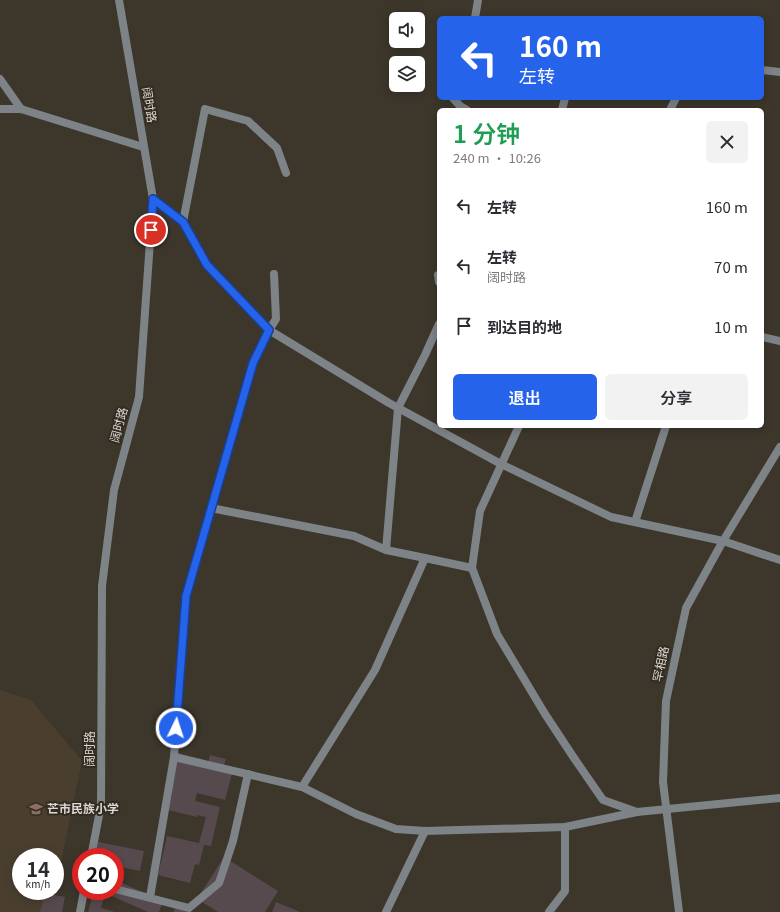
<!DOCTYPE html>
<html lang="zh">
<head>
<meta charset="utf-8">
<style>
  :root { --surface:#fff; --page:#f2f2f3; --text:#2b2b33; --muted:#7c7c81; --accent:#2563eb }
  body { margin:0; font-family:Georgia,"Noto Sans SC",serif; background:var(--page); color:var(--text); height:100vh; display:flex; flex-direction:column; font-size:15px; white-space:nowrap }
  * { box-sizing:border-box; margin:0 }
  p { font-size:13px; color:var(--muted) }
  .icon { flex:none; width:22px; height:22px; fill:none; stroke:currentColor; stroke-width:2; stroke-linecap:round; stroke-linejoin:round }
  .map { position:relative; flex:1; overflow:hidden }
  .side { position:absolute; left:437px; top:108px; width:327px; height:320px; display:flex; flex-direction:column; background:var(--surface); border-radius:6px; box-shadow:0 2px 10px #0003 }
  .side>* { flex:none }
  .banner { position:absolute; left:437px; top:16px; width:327px; height:84px; border-radius:6px; box-shadow:0 2px 10px #0003; background:#2563eb; color:#fff; overflow:hidden }
  .buttons { position:absolute; left:389px; top:12px; display:grid; gap:8px }
  .buttons a { display:grid; place-items:center; width:36px; height:36px; border-radius:6px; background:var(--surface); box-shadow:0 2px 10px #0003; font-size:20px }
  .speed { position:absolute; left:12px; top:848px; display:flex; gap:8px; font-size:20px; font-weight:700; text-align:center }
  .speed>* { display:grid; place-content:center; width:52px; height:52px; border-radius:50%; background:var(--surface); box-shadow:0 2px 10px #0003; line-height:1 }
  .speed small { font-size:10px; font-weight:400 }
  .speed .limit { border:6px solid #d22; background:#fff; color:#111 }
  .pin { position:absolute; display:grid; place-items:center; width:34px; height:34px; color:#fff; margin:-17px; border:2px solid #fff; border-radius:50%; box-shadow:0 1px 4px #0007 }
  .me { position:absolute; width:44px; margin:-22px; rotate:4deg; stroke-linejoin:round; filter:drop-shadow(0 0 3px #0008) }
  .turn { display:flex; align-items:center; gap:14px; height:84px; padding:0 16px; font-size:18px }
  .turn .icon { width:52px; height:52px; stroke-width:2.5 }
  .turn b { display:block; font-size:28px; line-height:34px }
  .round { display:grid; place-items:center; flex:none; width:42px; height:42px; border-radius:6px; background:var(--page) }
  .head { display:flex; align-items:center; justify-content:space-between; height:68px; padding:0 16px }
  h1 { font-size:24px; font-weight:600; line-height:30px; color:#1e9e55 }
  .action { display:flex; gap:8px; margin-top:auto; padding:8px 16px }
  .action a { flex:1; height:46px; border-radius:6px; background:var(--accent); color:#fff; font-size:16px; font-weight:600; line-height:46px; text-align:center }
  .action a+a { background:var(--page); color:var(--text) }
  ul { padding:0; list-style:none }
  li { display:flex; align-items:center; gap:12px; height:60px; padding:0 16px }
  li div { flex:1 }
  li b { display:block; font-size:15px }
  li em { font-style:normal }
  .map>svg:first-child { display:block }
  .built { fill:#4a3f2f }
  .building { fill:#574a4f }
  .lines { fill:none; stroke-linecap:round; stroke-linejoin:round }
  .service { stroke:#7d8387; stroke-width:8 }
  .minor { stroke:#7d8387; stroke-width:8 }
  .route-casing { stroke:#184099; stroke-width:10 }
  .route { stroke:#2563eb; stroke-width:7 }
  .labels { text-anchor:middle; stroke-width:4; stroke-linejoin:round; paint-order:stroke }
  .street-label { font-size:12px; fill:#dbd7d1; stroke:#322c22 }
  .poi-label { font-size:12px; font-weight:bold; fill:#dbd7d1; stroke:#322c22; text-anchor:start }
</style>
</head>
<body>
<div class="map">
<svg width="780" height="912" viewBox="0 0 780 912">
  <rect width="100%" height="100%" fill="#3c362b"/>
  <!-- built -->
  <path class="built" d="M0,690L31,700L82,761L55,890V857H21V891H55L50,912H0Z"/>
  <!-- building -->
  <path class="building" d="M174,752L205,760L204,763L208,764L210,755L226,759L223,768L233,770L225,800L197,793L195,801L220,807L211,846L204,845L199,865L195,864L190,883L158,875L167,836L199,843L206,817L197,815V817L168,810L172,795L164,794Z
    M98,842L144,851L140,871L115,866V857H95Z
    M224,857L278,891L265,912H218L197,899Z
    M115,880L163,901L159,912H148L105,893L106,891H115Z
    M94,891L105,893L101,908L115,912H88Z
    M45,893L65,897L62,912H40Z
    M276,902L293,909L300,912H272Z
    M178,904L191,912H173Z"/>
  <g class="lines">
    <!-- service -->
    <path class="service" d="M475,18L478,0
      M0,79L21,109
      M453,98L460,106L467,110
      M562,110L565,98
      M183,222L205,109L248,121L277,148L286,173
      M438,275L439,282
      M762,337L780,341
      M211,508L354,536L386,550L425,558
      M635,522L666,426
      M723,541L780,560
      M386,550L398,408L425,355L439,324
      M472,568L497,634L545,714L574,758L603,800L637,812
      M115,889L189,908L219,883L233,841L248,774
      M150,897L174,757L186,596L253,363L269,330L276,319L274,274
      M386,912L425,831
      M549,912L565,891V827"/>
    <!-- minor -->
    <path class="minor" d="M762,70L780,72
      M0,109H21L143,147
      M670,110L676,98
      M153,199L183,222L207,265L269,330L389,403L501,464L611,517L723,541
      M174,757L302,787L356,814L396,829L425,831L565,827L637,812L780,798
      M302,787L375,670L425,558L472,568L480,511L519,426
      M91,857L101,805L102,586L114,490L139,397L153,199L119,0
      M80,912L84,891
      M679,912L663,782L666,701L686,608L723,541L780,447"/>
  </g>
  <g class="lines">
    <defs>
      <path id="route" d="M151,230L153,199L183,222L207,265L269,330L253,363L186,596L176,728"/>
    </defs>
    <!-- route casing -->
    <use href="#route" class="route-casing"/>
    <!-- route -->
    <use href="#route" class="route"/>
  </g>
  <!-- icons -->
  <defs>
    <symbol id="school-bare" viewBox="-9 -9 18 18"><path d="M0-5L7-2L0 1L-7-2ZM-4 1L0 2.5L4 1V4Q0 6-4 4Z" fill="#8d6e63" stroke="#322c22" stroke-width="2.5" paint-order="stroke"/></symbol>
  </defs>
  <g fill-rule="evenodd">
    <use href="#school-bare" x="26" y="799" width="20" height="20"/>
  </g>
  <g class="labels">
    <!-- street labels -->
    <g class="street-label">
      <text transform="translate(149 105) rotate(81)" y="4">阔时路</text>
      <text transform="translate(119 425) rotate(-75)" y="4">阔时路</text>
      <text transform="translate(661 664) rotate(-78)" y="4">罕相路</text>
      <text transform="translate(90 749) rotate(-90)" y="4">阔时路</text>
    </g>
    <!-- poi labels -->
    <g class="poi-label">
      <text x="47" y="813">芒市民族小学</text>
    </g>
  </g>
</svg>
<div class="buttons">
<a><svg class="icon" aria-label="sound" viewBox="0 0 24 24"><path d="M4 9h4l5-4v14l-5-4H4zM17 9q2 3 0 6"/></svg></a>
<a><svg class="icon" aria-label="layers" viewBox="0 0 24 24"><path d="M12 4l9 5-9 5-9-5zM3 14l9 5 9-5"/></svg></a>
</div>
<div class="speed"><div>14<small>km/h</small></div><div class="limit">20</div></div>
<div class="pin" style="left:151px;top:230px;background:#d93025"><svg class="icon" aria-label="arrive" viewBox="0 0 24 24"><path d="M6 21V4h12l-3 4 3 4H6"/></svg></div>
<svg class="me" style="left:176px;top:728px" viewBox="-20 -20 40 40"><circle r="17" fill="#2563eb" stroke="#fff" stroke-width="3"/><path d="M0-11L8 9 0 5-8 9z" fill="#fff"/></svg>
<div class="banner">
<div class="turn"><svg class="icon" aria-label="left" viewBox="0 0 24 24"><path d="M17 20v-9H6M10 6l-5 5 5 5"/></svg><div><b>160 m</b>左转</div></div>
</div>
<section class="side">
<div class="head"><div><h1>1 分钟</h1><p>240 m · 10:26</p></div><a class="round"><svg class="icon" aria-label="close" viewBox="0 0 24 24"><path d="M6 6l12 12M18 6L6 18"/></svg></a></div>
<ul>
<li><svg class="icon" aria-label="left" viewBox="0 0 24 24"><path d="M17 20v-9H6M10 6l-5 5 5 5"/></svg><div><b>左转</b></div><em>160 m</em></li>
<li><svg class="icon" aria-label="left" viewBox="0 0 24 24"><path d="M17 20v-9H6M10 6l-5 5 5 5"/></svg><div><b>左转</b><p>阔时路</p></div><em>70 m</em></li>
<li><svg class="icon" aria-label="arrive" viewBox="0 0 24 24"><path d="M6 21V4h12l-3 4 3 4H6"/></svg><div><b>到达目的地</b></div><em>10 m</em></li>
</ul>
<div class="action"><a>退出</a><a>分享</a></div>
</section>
</div>
</body>
</html>
